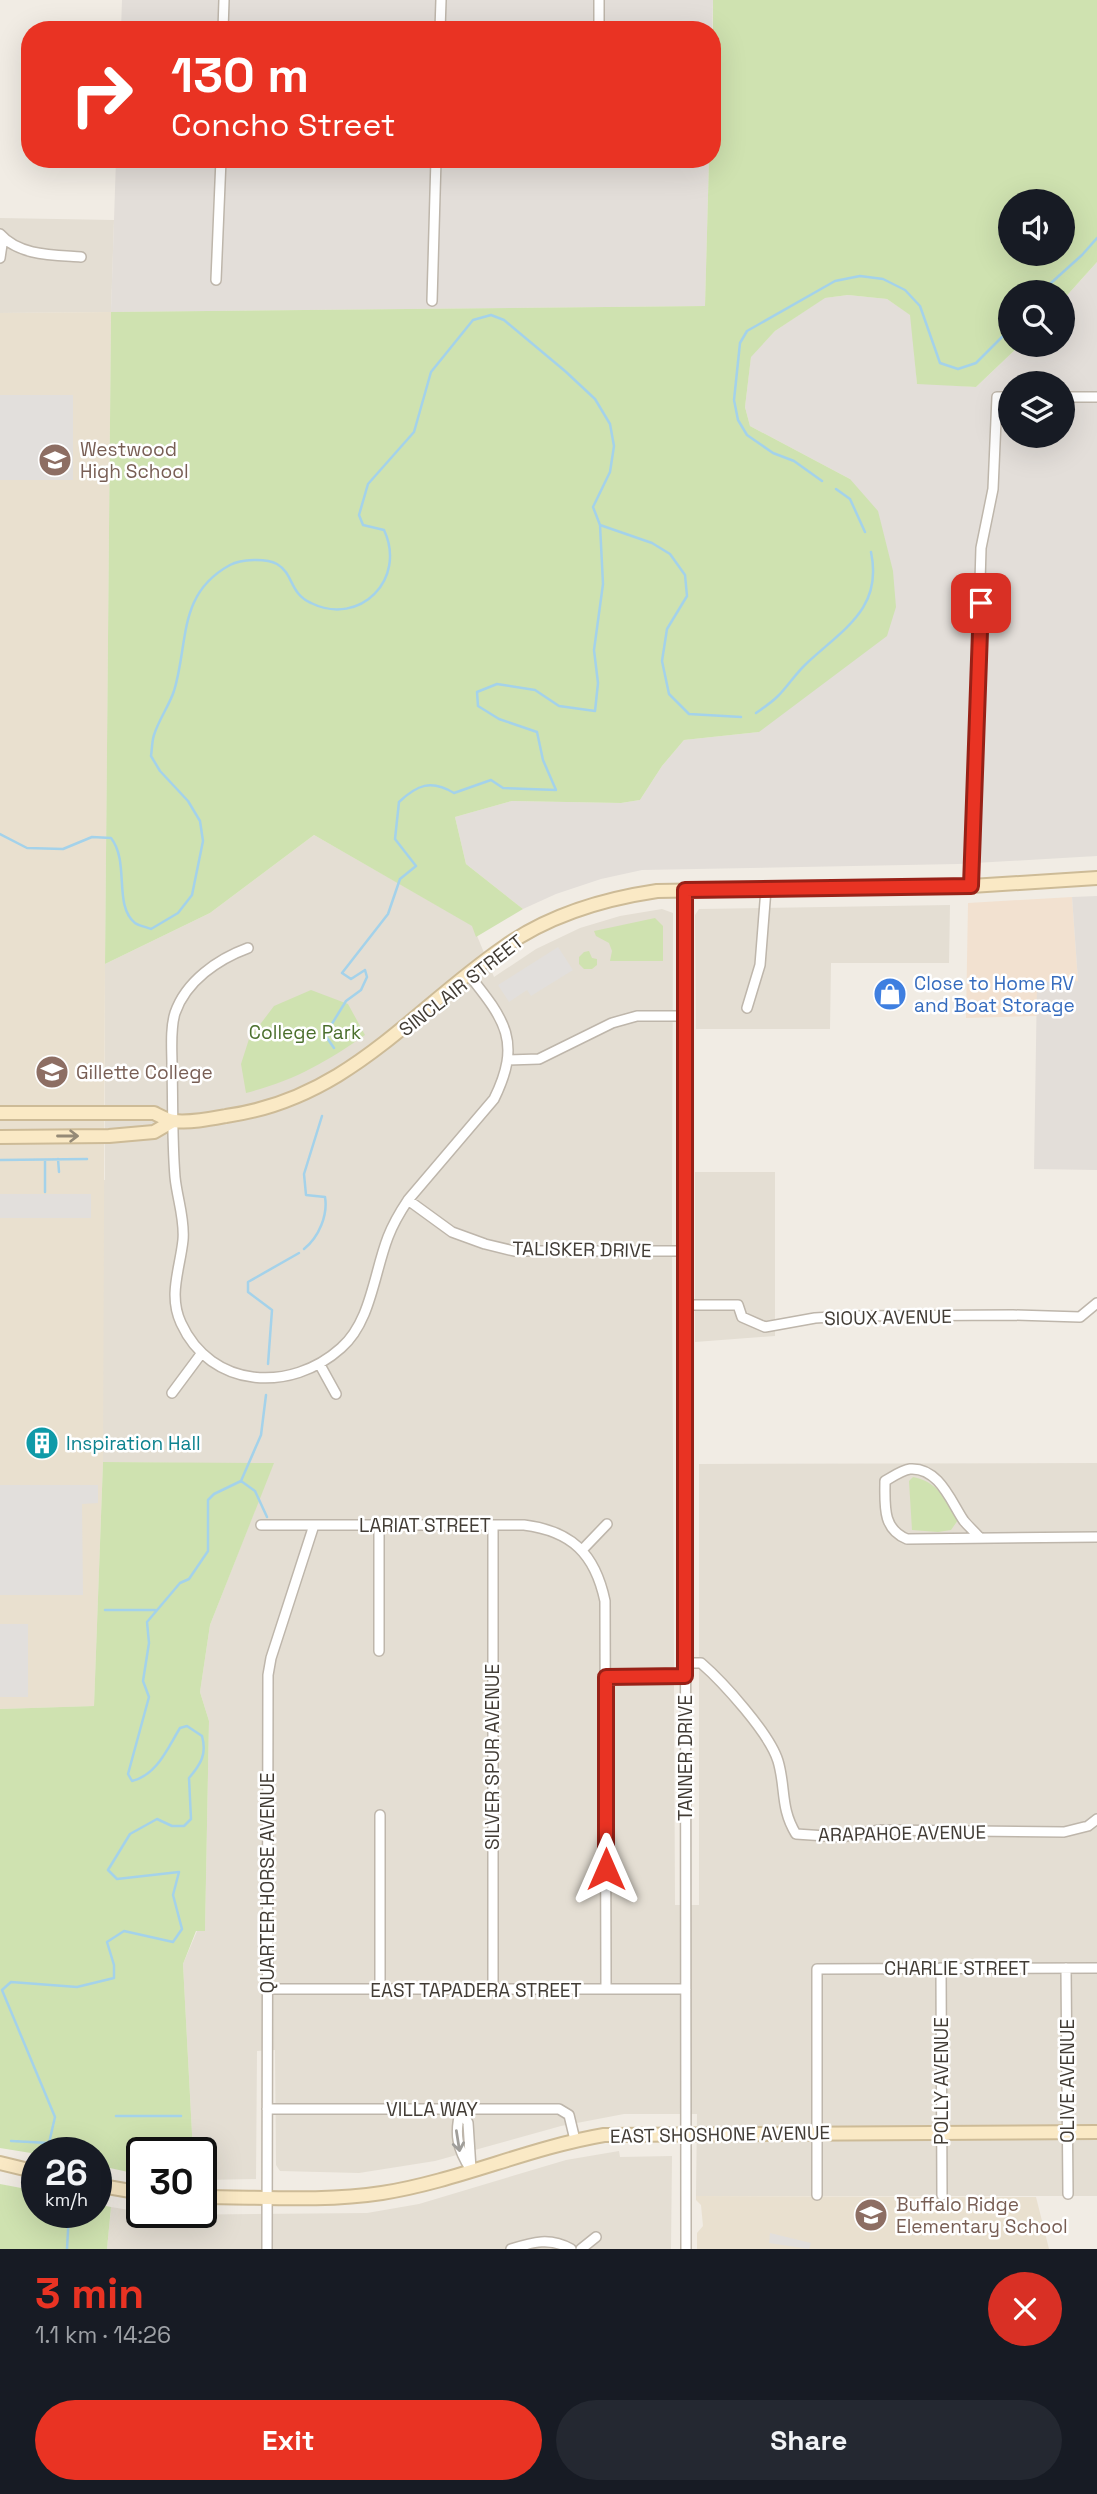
<!DOCTYPE html>
<html lang="en">
<head>
<meta charset="utf-8">
<style>
  :root { --surface:#171b24; --page:#242831; --text:#f1f3f6; --muted:#9ea1a6; --accent:#e93323 }
  body { margin:0; font-family:"Space Grotesk",sans-serif; background:var(--page); color:var(--text); height:100vh; display:flex; flex-direction:column; font-size:26px; white-space:nowrap }
  * { box-sizing:border-box; margin:0 }
  p { font-size:23px; color:var(--muted) }
  .icon { flex:none; width:38px; height:38px; fill:none; stroke:currentColor; stroke-width:2; stroke-linecap:round; stroke-linejoin:round }
  .map { position:relative; height:2249px; overflow:hidden }
  .panel { display:flex; flex-direction:column; background:var(--surface); flex:1 }
  .panel>* { flex:none }
  .hud { position:absolute; left:21px; top:21px; width:700px; height:147px; border-radius:28px; box-shadow:0 7px 28px #0002; background:#e93323; color:#fff; overflow:hidden }
  .fabs { position:absolute; left:998px; top:189px; display:grid; gap:14px }
  .fabs a { display:grid; place-items:center; width:77px; height:77px; border-radius:50%; background:var(--surface); box-shadow:0 7px 28px #0002; font-size:35px }
  .speed { position:absolute; left:21px; top:2137px; display:flex; gap:14px; font-size:35px; font-weight:700; text-align:center }
  .speed>* { display:grid; place-content:center; width:91px; height:91px; border-radius:50%; background:var(--surface); box-shadow:0 7px 28px #0002; line-height:1 }
  .speed small { font-size:18px; font-weight:400 }
  .speed .limit { border:4px solid #111; border-radius:10px; background:#fff; color:#111 }
  .pin { position:absolute; display:grid; place-items:center; width:60px; height:60px; color:#fff; margin:-30px; border-radius:14px; box-shadow:0 4px 10px #0006 }
  .me { position:absolute; width:77px; margin:-38px; rotate:0deg; stroke-linejoin:round; filter:drop-shadow(0 0 5px #0008) }
  .turn { display:flex; align-items:center; gap:24px; height:147px; padding:0 35px; font-size:32px }
  .turn .icon { width:91px; height:91px; stroke-width:2.5 }
  .turn b { display:block; font-size:49px; line-height:60px }
  .round { display:grid; place-items:center; flex:none; width:74px; height:74px; border-radius:37px; background:var(--page) }
  .headline { display:flex; align-items:center; justify-content:space-between; height:119px; padding:0 35px }
  h1 { font-size:42px; font-weight:700; line-height:52px; color:var(--accent) }
  .primary-button { display:flex; gap:14px; margin-top:auto; padding:14px 35px }
  .primary-button a { flex:1; height:80px; border-radius:42px; background:var(--accent); color:#fff; font-size:28px; font-weight:700; line-height:80px; text-align:center }
  .primary-button a+a { background:var(--page); color:var(--text) }
  .map>svg:first-child { display:block }
  .residential { fill:#e4ded3 }
  .commercial { fill:#f2e1d0 }
  .industrial { fill:#e3ded9; fill-rule:evenodd }
  .education { fill:#e9e0cf }
  .green { fill:#cfe2b0; fill-rule:evenodd }
  .parking { fill:#e2dfdc }
  .lines { fill:none; stroke-linecap:round; stroke-linejoin:round }
  .stream { stroke:#a4d2ea; stroke-width:2.5 }
  .street-casing { stroke:#beb6ab; stroke-width:12 }
  .secondary-casing { stroke:#cdbb97; stroke-width:16 }
  .street { stroke:#fff; stroke-width:9 }
  .secondary { stroke:#fae9c5; stroke-width:12 }
  .oneway { stroke:#958a76 }
  .oneway2 { stroke:#a09e9a }
  .route-casing { stroke:#972117; stroke-width:18 }
  .route { stroke:#e93323; stroke-width:12 }
  .labels { text-anchor:middle; stroke-width:5; stroke-linejoin:round; paint-order:stroke }
  .education-label { font-size:19px; fill:#785e54; stroke:#fff; text-anchor:start }
  .shop-label { font-size:19px; fill:#366cbe; stroke:#fff; text-anchor:start }
  .street-label { font-size:19px; fill:#423c35; stroke:#fff }
  .park-label { font-size:19px; fill:#4b6f2d; stroke:#fff }
  .culture-label { font-size:19px; fill:#0d838f; stroke:#fff; text-anchor:start }
</style>
</head>
<body>
<div class="map">
<svg width="1097" height="2249" viewBox="0 0 1097 2249">
  <rect width="100%" height="100%" fill="#f1ece4"/>
  <!-- residential -->
  <path class="residential" d="M0,218L114,220L111,312L0,313Z
    M314,835L473,926L494,977L536,949L580,928L620,916L662,909L673,913L672,1238L675,1905H699V1464L1097,1463V2196H696L697,2114H624L561,2126L435,2161L359,2173L280,2171L276,2165L275,2050L257,2051L256,2179L201,2180V2152H193L183,1964L197,1931H205L209,1721L200,1692L210,1625L273,1464L103,1462L0,1181L105,1180V964L210,913Z
    M950,905L949,963H831L830,1029H696L695,915L699,909Z
    M695,1172H775V1336L695,1342Z
    M619,2151L620,2157L672,2156L671,2249H107L111,2207L160,2215L367,2213L419,2204L566,2160Z"/>
  <!-- commercial -->
  <path class="commercial" d="M1072,897L1078,981L1037,982V1016L966,1018L968,903Z"/>
  <!-- industrial -->
  <path class="industrial" d="M122,0H713L712,36V30H121Z
    M116,159H709L705,306L111,312Z
    M1097,262V856L958,864L642,870L601,879L556,894L523,909L466,864L455,817L512,801L621,803L640,800L662,766L684,740L759,732L850,479L750,426L745,407L751,356L775,331L824,298L848,295L887,299L911,315L917,383L976,387L1020,345H1062V301ZM1010,383H1062V436H1010Z
    M1097,896V1170L1034,1169L1037,982L1078,981L1072,897Z"/>
  <!-- education -->
  <path class="education" d="M111,312L105,964L103,1462L94,1706L0,1709V313Z
    M696,2196L1036,2197L1049,2249H697V2233L703,2226L701,2205L696,2200Z"/>
  <!-- green -->
  <path class="green" d="M713,0H1097V262L1062,301V292H1010V345H1020L976,387L917,384L910,315L887,299L848,295L825,298L775,331L751,357L745,407L750,426L850,479L878,511L893,571L896,607L887,636L759,732L684,740L662,766L640,800L621,803L512,801L455,817L466,864L523,909L476,937L472,926L314,835L210,913L105,964L111,312L705,306L709,159H712ZM1062,201V254H1010V201Z
    M655,918L663,926V961H610L612,951L609,943L596,936L594,931Z
    M589,951L592,958L597,959V965L592,969H584L579,964V957L584,952Z
    M311,990L348,1004L365,1035C325,1063 293,1081 246,1093L241,1064L249,1039L274,1006Z
    M103,1462L274,1463L210,1625L200,1692L209,1721L205,1931H196L183,1964L193,2152H142V2175L96,2165V2152H37V2154L0,2148V1709L94,1706Z
    M913,1477C936,1481 948,1500 958,1520L951,1530L938,1532L912,1530L909,1481Z
    M0,2184L37,2191V2212H96V2204L111,2207L107,2249H0Z"/>
  <!-- parking -->
  <path class="parking" d="M0,395H73V480H0Z
    M558,947L573,970L531,996L527,990L509,1002L498,985Z
    M0,1194H91V1218H0Z
    M0,1485H98V1503L82,1504L83,1595H0Z
    M0,1624H28V1697H0Z
    M770,2233L811,2243L809,2249L769,2243Z"/>
  <g class="lines">
    <!-- stream -->
    <path class="stream" d="M1041,292L1082,255L1097,238
      M822,481L794,461L773,453L747,435L738,420L734,400L740,343L747,331L835,281L860,276L883,279L905,290L920,306L940,363L958,369L976,363L1010,329
      M836,489L850,499L865,532
      M756,713C763,708 771,703 778,696C788,686 796,673 807,663C843,629 883,609 871,552
      M0,834L27,848L63,849L92,837L111,838C130,862 113,905 135,923C139,926 147,927 151,929L178,913L192,895L203,841L200,821L188,801L160,771L151,756C152,749 152,741 154,735C159,719 169,706 174,691C189,642 177,594 230,565C241,559 266,558 277,564C294,574 289,593 311,603C360,627 407,579 384,530L363,525L359,515L368,484L414,432L431,372L473,320L491,315L504,320L565,371L595,399L610,424L614,446L610,472L593,507L600,525L652,543L670,554L685,575L687,596L667,629L662,661L669,694L689,714L741,717
      M334,1048L325,1035L346,1001L361,990L367,977L365,970L351,979L342,973L388,914L400,879L416,866L395,839L399,802C417,785 431,779 454,793L491,780L503,788L556,790L543,760L537,732L499,719L478,706L477,692L497,684L535,690L559,706L595,711L598,683L594,650L603,584L600,525
      M58,1159L59,1172
      M0,1160L87,1159
      M45,1160V1192
      M304,1249C319,1237 328,1215 325,1197L306,1195L304,1174L322,1116
      M268,1364L272,1310L248,1292V1282L299,1253
      M241,1481L255,1491L267,1517
      M105,1610H155
      M116,2116H181
      M11,2141L49,2143L55,2117L2,1990L11,1982L77,1987L114,1978V1965L107,1942L124,1931L173,1942L182,1929L173,1895L179,1872L117,1879L108,1870L130,1834L157,1819L172,1826H184L191,1819L189,1778C201,1764 207,1754 202,1736L187,1726L180,1728C167,1749 157,1775 132,1781L128,1774L149,1697L143,1681L149,1643L147,1622L180,1583L189,1579L208,1551V1500L214,1494L241,1481L261,1435L266,1395
      M67,2249L69,2213"/>
    <defs>
      <path id="street" d="M599,0V30
        M223,30L224,0
        M440,30L441,0
        M0,234C19,256 54,255 81,257
        M0,258L3,238
        M216,280L221,159
        M432,301L436,159
        M1062,397H1097
        M971,886L981,548L993,489L997,397H1010
        M685,890L686,2249
        M248,948C218,959 186,981 175,1013C170,1029 172,1049 172,1066C173,1103 172,1140 175,1177C177,1198 185,1219 183,1240C180,1269 168,1295 181,1323C211,1389 291,1393 341,1348C371,1322 374,1273 388,1237C393,1224 400,1212 408,1200L494,1099C522,1042 505,1020 469,975
        M747,1008L760,965L766,889
        M508,1060L539,1059L612,1023L637,1016H685
        M408,1200L452,1232L485,1244L514,1251H685
        M685,1305H738L742,1317L765,1327L815,1318L848,1316L1013,1315L1080,1317L1097,1303
        M320,1365L336,1394
        M172,1393L201,1354
        M261,1525H524C572,1531 595,1554 605,1601L606,1989
        M493,1525V1990
        M979,1537C975,1532 969,1527 964,1521C951,1502 939,1467 910,1469C902,1470 892,1477 885,1481C885,1505 882,1529 907,1539L1097,1537
        M583,1549L607,1524
        M379,1651V1525
        M685,1663H701C723,1682 770,1734 778,1761C786,1788 780,1808 796,1834L841,1837L880,1830L1064,1832L1088,1826L1097,1819
        M606,1677L685,1676
        M380,1815V1990
        M941,1968L942,2195
        M1066,1968L1068,2194
        M267,1989H686
        M267,2109H559L569,2115L575,2140
        M461,2109C454,2133 457,2149 471,2170
        M461,2109L468,2123L471,2169
        M817,2195V1969L1097,1968
        M267,2249L268,1675L271,1658L314,1525
        M511,2249C533,2242 550,2237 571,2249
        M581,2249L596,2237"/>
      <path id="secondary" d="M0,1113H154C160,1116 167,1120 174,1121C190,1123 210,1119 226,1116C348,1099 411,1011 504,947C549,915 603,899 657,891L971,886L1097,878
        M0,1137L109,1136L154,1132L173,1121
        M0,2163L37,2172
        M96,2185L142,2193
        M201,2197C261,2197 323,2202 382,2193C458,2181 528,2148 604,2135L1097,2132"/>
    </defs>
    <!-- street casing -->
    <use href="#street" class="street-casing"/>
    <!-- secondary casing -->
    <use href="#secondary" class="secondary-casing"/>
    <!-- street -->
    <use href="#street" class="street"/>
    <!-- secondary -->
    <use href="#secondary" class="secondary"/>
  </g>
  <!-- one-way arrows -->
  <defs><path id="oneway-shaft" d="M-6 0H5M1.5-3L5.5 0L1.5 3" fill="none" stroke-width="1.6" stroke-linecap="round" stroke-linejoin="round" transform="scale(1.75)"/></defs>
  <use class="oneway" href="#oneway-shaft" transform="translate(68 1136)"/>
  <use class="oneway2" href="#oneway-shaft" transform="translate(458 2141) rotate(81)"/>
  <g class="lines">
    <defs>
      <path id="route" d="M606,1869V1677L685,1676V890L971,886L981,603"/>
    </defs>
    <!-- route casing -->
    <use href="#route" class="route-casing"/>
    <!-- route -->
    <use href="#route" class="route"/>
  </g>
  <!-- icons -->
  <defs>
    <symbol id="school-disc" viewBox="-11 -11 22 22"><circle r="9.5" fill="#8d6e63" stroke="#fff"/><path d="M0-5L7-2L0 1L-7-2ZM-4 1L0 2.5L4 1V4Q0 6-4 4Z" fill="#fff"/></symbol>
    <symbol id="shop-disc" viewBox="-11 -11 22 22"><circle r="9.5" fill="#3f7fe0" stroke="#fff"/><path d="M-5-2.5h2.3a2.7 3.5 0 0 1 5.4 0H5L5.5 6h-11ZM-1.5-2.5h3a1.5 2.3 0 0 0-3 0Z" fill="#fff"/></symbol>
    <symbol id="university-disc" viewBox="-11 -11 22 22"><circle r="9.5" fill="#8d6e63" stroke="#fff"/><path d="M0-5L7-2L0 1L-7-2ZM-4 1L0 2.5L4 1V4Q0 6-4 4Z" fill="#fff"/></symbol>
    <symbol id="building-disc" viewBox="-11 -11 22 22"><circle r="9.5" fill="#0f9aa8" stroke="#fff"/><path d="M-4-6H4V6H1V3H-1V6H-4ZM-2.5-4.3h1.7v1.8h-1.7ZM.8-4.3h1.7v1.8H.8ZM-2.5-1h1.7V.8h-1.7ZM.8-1h1.7V.8H.8Z" fill="#fff"/></symbol>
  </defs>
  <g fill-rule="evenodd">
    <use href="#school-disc" x="36" y="441" width="38" height="38"/>
    <use href="#shop-disc" x="871" y="975" width="38" height="38"/>
    <use href="#university-disc" x="33" y="1053" width="38" height="38"/>
    <use href="#building-disc" x="23" y="1424" width="38" height="38"/>
    <use href="#school-disc" x="852" y="2196" width="38" height="38"/>
  </g>
  <g class="labels">
    <!-- education labels -->
    <g class="education-label">
      <text x="80" y="456">Westwood<tspan x="80" dy="22">High School</tspan></text>
      <text x="76" y="1079">Gillette College</text>
      <text x="896" y="2211">Buffalo Ridge<tspan x="896" dy="22">Elementary School</tspan></text>
    </g>
    <!-- shop labels -->
    <g class="shop-label">
      <text x="914" y="990">Close to Home RV<tspan x="914" dy="22">and Boat Storage</tspan></text>
    </g>
    <!-- street labels -->
    <g class="street-label">
      <text transform="translate(461 985) rotate(-38)" y="7">SINCLAIR STREET</text>
      <text transform="translate(582 1249) rotate(1)" y="7">TALISKER DRIVE</text>
      <text transform="translate(888 1317) rotate(-1)" y="7">SIOUX AVENUE</text>
      <text x="425" y="1532">LARIAT STREET</text>
      <text transform="translate(492 1757) rotate(-90)" y="7">SILVER SPUR AVENUE</text>
      <text transform="translate(685 1758) rotate(-90)" y="7">TANNER DRIVE</text>
      <text transform="translate(902 1833) rotate(-1)" y="7">ARAPAHOE AVENUE</text>
      <text transform="translate(267 1883) rotate(-90)" y="7">QUARTER HORSE AVENUE</text>
      <text x="957" y="1975">CHARLIE STREET</text>
      <text x="476" y="1997">EAST TAPADERA STREET</text>
      <text transform="translate(941 2081) rotate(-90)" y="7">POLLY AVENUE</text>
      <text transform="translate(1067 2081) rotate(-90)" y="7">OLIVE AVENUE</text>
      <text x="432" y="2116">VILLA WAY</text>
      <text transform="translate(720 2134) rotate(-1)" y="7">EAST SHOSHONE AVENUE</text>
    </g>
    <!-- park labels -->
    <g class="park-label">
      <text x="305" y="1039">College Park</text>
    </g>
    <!-- culture labels -->
    <g class="culture-label">
      <text x="66" y="1450">Inspiration Hall</text>
    </g>
  </g>
</svg>
<div class="fabs">
<a><svg class="icon" aria-label="sound" viewBox="0 0 24 24"><path d="M4 9h4l5-4v14l-5-4H4zM17 9q2 3 0 6"/></svg></a>
<a><svg class="icon" aria-label="search" viewBox="0 0 24 24"><circle cx="10" cy="10" r="6"/><path d="M15 15l6 6"/></svg></a>
<a><svg class="icon" aria-label="layers" viewBox="0 0 24 24"><path d="M12 4l9 5-9 5-9-5zM3 14l9 5 9-5"/></svg></a>
</div>
<div class="speed"><div>26<small>km/h</small></div><div class="limit">30</div></div>
<div class="pin" style="left:981px;top:603px;background:#d93025"><svg class="icon" aria-label="arrive" viewBox="0 0 24 24"><path d="M6 21V4h12l-3 4 3 4H6"/></svg></div>
<svg class="me" style="left:606px;top:1869px" viewBox="-20 -20 40 40"><path d="M0-17L14 15 0 8-14 15z" fill="#e93323" stroke="#fff" stroke-width="4"/></svg>
<div class="hud">
<div class="turn"><svg class="icon" aria-label="right" viewBox="0 0 24 24"><path d="M7 20v-9h11M14 6l5 5-5 5"/></svg><div><b>130 m</b>Concho Street</div></div>
</div>
</div>
<section class="panel">
<div class="headline"><div><h1>3 min</h1><p>1.1 km · 14:26</p></div><a class="round" style="background:#d93025;color:#fff"><svg class="icon" aria-label="close" viewBox="0 0 24 24"><path d="M6 6l12 12M18 6L6 18"/></svg></a></div>
<div class="primary-button"><a>Exit</a><a>Share</a></div>
</section>
</body>
</html>
